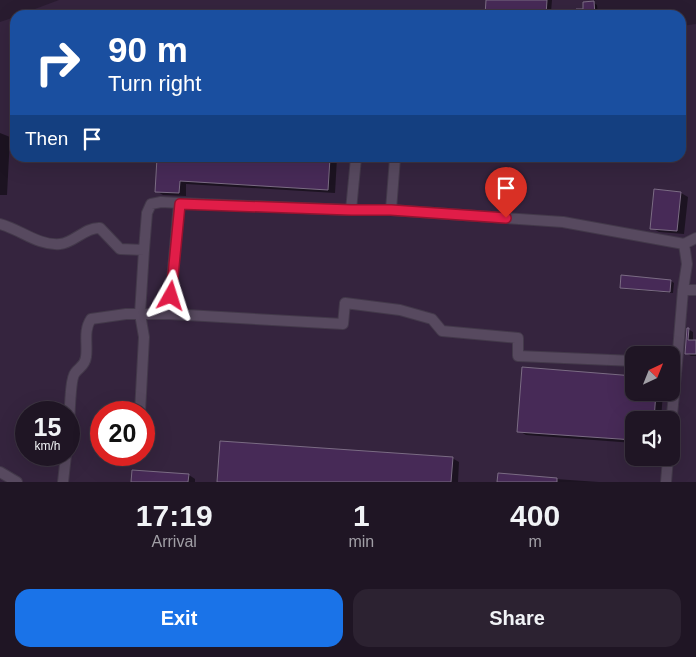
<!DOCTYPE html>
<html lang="en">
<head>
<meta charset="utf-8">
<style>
  :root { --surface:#1f1524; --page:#2c2231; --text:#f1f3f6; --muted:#a19fa6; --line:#3c3441; --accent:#1a73e8 }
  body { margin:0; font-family:Arial,sans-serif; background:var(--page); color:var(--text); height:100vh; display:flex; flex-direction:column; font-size:19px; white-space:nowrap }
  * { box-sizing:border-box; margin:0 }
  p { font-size:16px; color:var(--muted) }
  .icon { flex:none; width:28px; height:28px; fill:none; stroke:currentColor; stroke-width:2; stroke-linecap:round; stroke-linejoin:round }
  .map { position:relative; height:482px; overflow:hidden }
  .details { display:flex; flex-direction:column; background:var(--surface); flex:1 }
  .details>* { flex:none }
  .hud { position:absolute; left:10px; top:10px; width:676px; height:152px; border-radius:15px; box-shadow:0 5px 20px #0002,0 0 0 1px var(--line); background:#1a4fa0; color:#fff; overflow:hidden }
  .needle { width:32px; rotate:43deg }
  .tools { position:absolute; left:625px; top:346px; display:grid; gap:10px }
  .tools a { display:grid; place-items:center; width:55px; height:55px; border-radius:10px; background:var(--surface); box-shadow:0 5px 20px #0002,0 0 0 1px var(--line); font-size:25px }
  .speed { position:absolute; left:15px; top:401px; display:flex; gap:10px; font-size:25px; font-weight:700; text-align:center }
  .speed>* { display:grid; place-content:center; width:65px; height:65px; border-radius:50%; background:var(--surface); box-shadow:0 5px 20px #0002,0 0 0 1px var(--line); line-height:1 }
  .speed small { font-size:12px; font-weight:400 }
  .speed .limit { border:8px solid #d22; background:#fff; color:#111 }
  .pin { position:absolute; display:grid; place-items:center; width:42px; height:42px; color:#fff; margin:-51px -21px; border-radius:50% 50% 50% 0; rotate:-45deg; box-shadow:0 0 5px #0007 }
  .pin .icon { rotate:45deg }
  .me { position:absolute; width:55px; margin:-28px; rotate:6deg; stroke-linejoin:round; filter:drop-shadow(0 0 4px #0008) }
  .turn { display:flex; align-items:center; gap:18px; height:105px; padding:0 15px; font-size:22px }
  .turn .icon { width:65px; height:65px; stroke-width:2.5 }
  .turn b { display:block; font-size:35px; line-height:42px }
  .then { display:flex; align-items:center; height:48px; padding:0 15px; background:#0003; gap:10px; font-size:19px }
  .eta { display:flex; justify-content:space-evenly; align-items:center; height:85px; text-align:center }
  .eta b { font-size:30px; font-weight:700; line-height:35px }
  .button { display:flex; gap:10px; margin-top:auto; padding:10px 15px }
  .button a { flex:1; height:58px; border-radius:15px; background:var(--accent); color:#fff; font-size:20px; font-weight:700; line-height:58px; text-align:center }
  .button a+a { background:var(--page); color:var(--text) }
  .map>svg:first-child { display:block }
  .built { fill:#35243e; fill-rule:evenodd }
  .shadow { fill:#0007 }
  .building { fill:#472a57; stroke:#7b6c84 }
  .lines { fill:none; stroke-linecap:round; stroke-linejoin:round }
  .minor-casing { stroke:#43394a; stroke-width:12 }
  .minor { stroke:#57495f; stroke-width:10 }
  .route-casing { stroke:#92132f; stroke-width:12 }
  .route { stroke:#e11d48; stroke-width:9 }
</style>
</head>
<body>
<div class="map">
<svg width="696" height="482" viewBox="0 0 696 482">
  <rect width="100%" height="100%" fill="#291c30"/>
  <!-- built -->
  <path class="built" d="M59,0H594L595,15H19Z
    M15,17V158H681V26L696,24V482H0V22ZM634,355H671V392H634ZM26,412H69V455H26ZM101,412H144V455H101ZM634,420H671V458H634Z"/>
  <!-- shadow -->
  <path class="shadow" d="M487,0H552L551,12H560L565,15H487Z
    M594,3L597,5L598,15H578Z
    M0,133L10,137L7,195H0Z
    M158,158H337L335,193L186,184V196L163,195L156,191Z
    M681,193L688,197L684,234L659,232L652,228Z
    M671,281L674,283L673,293L624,289L621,287Z
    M688,329L693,332V341H696V356H691L686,353Z
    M634,392H663L661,420H634V443L526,435L519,431Z
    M452,458L459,462L458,482H218Z
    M189,475L195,479V482H133Z
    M499,475L599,482H498Z"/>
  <!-- building -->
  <path class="building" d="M486,0H547L546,15H485Z
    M594,1L595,15H576V9H583V2Z
    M157,158H330L328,190L180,181L179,193L155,192Z
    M654,189L681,192L677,231L650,229Z
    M621,275L671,280L670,292L620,288Z
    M687,328H689L688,340H696V354H685Z
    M522,367L634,376V392H656L654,420H634V440L517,432Z
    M220,441L453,457L451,482H217Z
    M132,470L189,474L188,482H131Z
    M498,473L557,478V482H497Z"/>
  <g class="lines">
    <defs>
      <path id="minor" d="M351,210L356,158
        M391,210L395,158
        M0,224C20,229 38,246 60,244C74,243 85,227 100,228L120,249L144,250L140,314L144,337L140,412
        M144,250L147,213L151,204L161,202L179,203
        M683,290L687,264L684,244
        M634,361L518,356V338L442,331L432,319L400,310L345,303L343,324L169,314L179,203L351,210H391L563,222L684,244L696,238
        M671,363H677L683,290H696
        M69,423C70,414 70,379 75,373C79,367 85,366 86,357C88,344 83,331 91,319L126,314H169
        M671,425L677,363
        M0,472L17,482
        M63,482L66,455
        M666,482L668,458"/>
    </defs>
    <!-- minor casing -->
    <use href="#minor" class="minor-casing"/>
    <!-- minor -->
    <use href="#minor" class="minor"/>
  </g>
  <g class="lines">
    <defs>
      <path id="route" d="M171,296L180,204L351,210H391L506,218"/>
    </defs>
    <!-- route casing -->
    <use href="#route" class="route-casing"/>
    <!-- route -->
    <use href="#route" class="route"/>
  </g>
</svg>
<div class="tools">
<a><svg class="needle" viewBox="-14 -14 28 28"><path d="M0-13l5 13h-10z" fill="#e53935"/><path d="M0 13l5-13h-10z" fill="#a19fa6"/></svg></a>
<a><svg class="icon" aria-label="sound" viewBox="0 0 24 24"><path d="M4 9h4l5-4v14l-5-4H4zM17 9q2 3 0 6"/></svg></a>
</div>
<div class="speed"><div>15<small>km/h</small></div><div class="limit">20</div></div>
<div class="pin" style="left:506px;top:218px;background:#d93025"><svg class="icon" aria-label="arrive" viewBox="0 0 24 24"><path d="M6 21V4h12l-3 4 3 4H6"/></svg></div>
<svg class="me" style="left:171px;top:296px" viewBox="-20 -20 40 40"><path d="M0-17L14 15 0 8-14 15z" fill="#e11d48" stroke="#fff" stroke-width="4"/></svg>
<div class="hud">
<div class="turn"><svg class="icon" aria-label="right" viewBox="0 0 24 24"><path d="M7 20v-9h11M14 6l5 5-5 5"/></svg><div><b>90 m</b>Turn right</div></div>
<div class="then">Then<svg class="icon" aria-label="arrive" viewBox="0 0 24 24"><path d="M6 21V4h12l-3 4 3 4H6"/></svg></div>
</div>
</div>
<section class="details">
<div class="eta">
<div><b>17:19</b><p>Arrival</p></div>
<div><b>1</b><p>min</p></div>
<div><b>400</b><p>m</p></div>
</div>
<div class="button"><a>Exit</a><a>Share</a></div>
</section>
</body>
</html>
